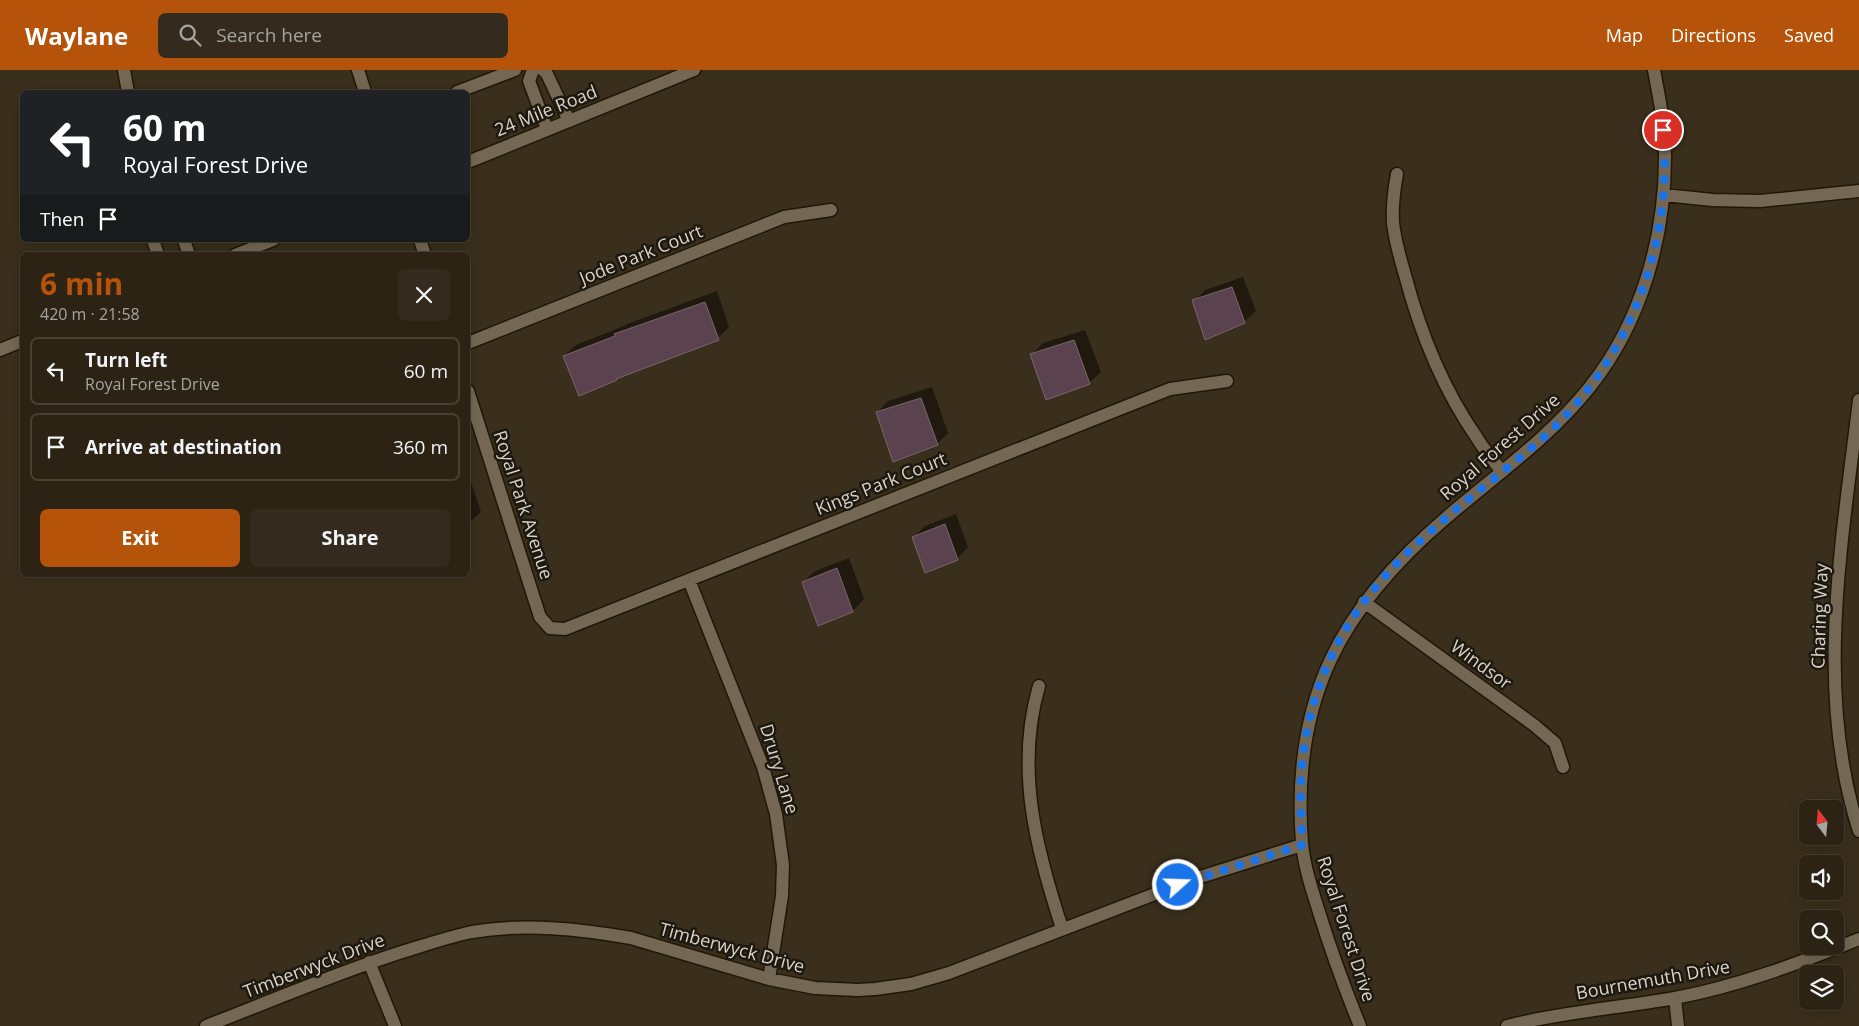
<!DOCTYPE html>
<html lang="en">
<head>
<meta charset="utf-8">
<style>
  :root { --surface:#2c2315; --page:#342b1e; --text:#f1f3f6; --muted:#a6a4a0; --line:#484034; --accent:#b45309 }
  body { margin:0; font-family:"Open Sans",sans-serif; background:var(--page); color:var(--text); height:100vh; display:flex; flex-direction:column; font-size:19px; white-space:nowrap }
  * { box-sizing:border-box; margin:0 }
  p { font-size:16px; color:var(--muted) }
  .icon { flex:none; width:28px; height:28px; fill:none; stroke:currentColor; stroke-width:2; stroke-linecap:round; stroke-linejoin:round }
  .map { position:relative; flex:1; overflow:hidden }
  .details { position:absolute; left:20px; top:182px; width:450px; height:325px; display:flex; flex-direction:column; background:var(--surface); border-radius:8px; box-shadow:0 2px 12px #0003,0 0 0 1px var(--line) }
  .details>* { flex:none }
  .banner { position:absolute; left:20px; top:20px; width:450px; height:152px; border-radius:8px; box-shadow:0 2px 12px #0003,0 0 0 1px var(--line); background:#202124; color:#fff; overflow:hidden }
  .needle { width:32px; rotate:344deg }
  .controls { position:absolute; left:1799px; top:730px; display:grid; gap:10px }
  .controls a { display:grid; place-items:center; width:45px; height:45px; border-radius:8px; background:var(--surface); box-shadow:0 2px 12px #0003,0 0 0 1px var(--line); font-size:25px }
  .pin { position:absolute; display:grid; place-items:center; width:42px; height:42px; color:#fff; margin:-21px; border:2px solid #fff; border-radius:50%; box-shadow:0 1px 5px #0007 }
  .me { position:absolute; width:55px; margin:-28px; rotate:70deg; stroke-linejoin:round; filter:drop-shadow(0 0 4px #0008) }
  .turn { display:flex; align-items:center; gap:18px; height:105px; padding:0 20px; font-size:22px }
  .turn .icon { width:65px; height:65px; stroke-width:2.5 }
  .turn b { display:block; font-size:35px; line-height:42px }
  .then { display:flex; align-items:center; height:48px; padding:0 20px; background:#0003; gap:10px; font-size:19px }
  .round { display:grid; place-items:center; flex:none; width:52px; height:52px; border-radius:8px; background:var(--page) }
  .head { display:flex; align-items:center; justify-content:space-between; height:85px; padding:0 20px }
  h1 { font-size:30px; font-weight:700; line-height:38px; color:var(--accent) }
  .cta { display:flex; gap:10px; margin-top:auto; padding:10px 20px }
  .cta a { flex:1; height:58px; border-radius:8px; background:var(--accent); color:#fff; font-size:20px; font-weight:700; line-height:58px; text-align:center }
  .cta a+a { background:var(--page); color:var(--text) }
  ul { padding:0; list-style:none }
  li { display:flex; align-items:center; gap:15px; height:68px; margin:0 10px 8px; padding:0 10px; border:2px solid var(--line); border-radius:8px }
  li div { flex:1 }
  li b { display:block; font-size:19px }
  li em { font-style:normal }
  header { display:flex; align-items:center; gap:30px; box-sizing:border-box; height:70px; padding:0 25px; background:var(--accent); color:#fff }
  header strong { font-size:24px }
  nav { display:flex; gap:28px; margin-inline-start:auto; font-size:18px }
  .search { width:350px; height:45px; background:var(--page); display:flex; align-items:center; gap:12px; box-sizing:border-box; padding:0 18px; border-radius:8px; color:var(--muted); font-size:19px }
  .map>svg:first-child { display:block }
  .shadow { fill:#0007 }
  .building { fill:#5a434e; stroke:#7b646e }
  .lines { fill:none; stroke-linecap:round; stroke-linejoin:round }
  .minor-casing { stroke:#211705; stroke-width:15 }
  .tertiary-casing { stroke:#211705; stroke-width:15 }
  .minor { stroke:#746854; stroke-width:12 }
  .tertiary { stroke:#746854; stroke-width:12 }
  .route { stroke:#1a73e8; stroke-width:9; stroke-dasharray:0 16.2 }
  .labels { text-anchor:middle; stroke-width:5; stroke-linejoin:round; paint-order:stroke }
  .street-label { font-size:18px; fill:#dad3c7; stroke:#1d1810 }
</style>
</head>
<body>
<header>
<strong>Waylane</strong>
<div class="search"><svg class="icon" aria-label="search" viewBox="0 0 24 24"><circle cx="10" cy="10" r="6"/><path d="M15 15l6 6"/></svg>Search here</div>
<nav><a>Map</a><a>Directions</a><a>Saved</a></nav>
</header>
<div class="map">
<svg width="1859" height="956" viewBox="0 0 1859 956">
  <rect width="100%" height="100%" fill="#3a2f1c"/>
  <!-- shadow -->
  <path class="shadow" d="M1243,207L1256,241L1244,252L1194,231L1205,220Z
    M717,221L729,257L718,268L619,306L616,309L564,286L576,275L624,256L627,254Z
    M1085,260L1101,302L1089,313L1032,284L1043,273Z
    M932,317L948,363L937,374L877,343L888,331Z
    M469,406L481,442L468,454V407Z
    M956,444L968,477L957,489L914,467L925,456Z
    M849,488L864,529L853,541L818,555L803,512L815,501Z"/>
  <!-- building -->
  <path class="building" d="M1232,217L1245,253L1205,270L1192,230Z
    M705,232L719,270L616,309L617,310L579,326L563,286L615,266L614,264Z
    M1074,270L1090,314L1046,330L1030,284Z
    M921,328L938,375L893,392L876,342Z
    M945,454L958,490L925,503L912,467Z
    M837,498L853,542L818,556L802,512Z"/>
  <g class="lines">
    <defs>
      <path id="minor" d="M124,0L128,22
        M358,0L365,22
        M533,0L529,11L547,59
        M543,0L547,4L569,51
        M457,22L515,0
        M1397,104C1394,120 1392,136 1393,153C1395,171 1400,188 1405,205C1420,262 1443,319 1477,368C1484,380 1494,391 1502,402
        M1664,125L1713,130L1760,131L1859,121
        M153,170L158,185
        M184,170L189,185
        M420,170L425,185
        M468,273L784,147L831,140
        M468,321L540,547L550,558L565,559L1170,319L1227,311
        M1859,330C1842,473 1814,621 1859,761
        M689,510L763,697L776,744L783,795L782,826L769,909
        M1364,532L1534,655L1555,673L1563,697
        M1039,616C1015,698 1036,779 1062,858
        M369,892L395,956
        M1675,928L1678,956
        M206,956C271,931 336,903 402,882C425,875 448,867 472,862C524,853 579,859 631,868L769,909L815,918L858,920L875,919L911,914L949,903L1194,809L1302,775
        M1360,956C1345,919 1331,881 1319,842C1312,820 1304,796 1302,773C1291,630 1340,538 1447,447C1496,405 1549,368 1589,318C1642,252 1666,165 1665,82C1665,54 1659,27 1654,0
        M1507,956C1562,942 1619,938 1675,928C1739,916 1799,893 1859,869"/>
      <path id="tertiary" d="M468,92L694,0
        M235,185L273,170
        M0,280L22,271"/>
    </defs>
    <!-- minor casing -->
    <use href="#minor" class="minor-casing"/>
    <!-- tertiary casing -->
    <use href="#tertiary" class="tertiary-casing"/>
    <!-- minor -->
    <use href="#minor" class="minor"/>
    <!-- tertiary -->
    <use href="#tertiary" class="tertiary"/>
  </g>
  <g class="lines">
    <!-- route -->
    <path class="route" d="M1178,815L1302,775C1302,755 1300,735 1301,716C1302,666 1315,617 1338,573C1384,485 1470,432 1543,368C1629,291 1674,174 1663,60"/>
  </g>
  <g class="labels">
    <!-- street labels -->
    <g class="street-label">
      <text transform="translate(546 41) rotate(-22)" y="6">24 Mile Road</text>
      <text transform="translate(641 185) rotate(-22)" y="6">Jode Park Court</text>
      <text transform="translate(1500 377) rotate(-41)" y="6">Royal Forest Drive</text>
      <text transform="translate(881 414) rotate(-22)" y="6">Kings Park Court</text>
      <text transform="translate(523 435) rotate(72)" y="6">Royal Park Avenue</text>
      <text transform="translate(1820 546) rotate(-88)" y="6">Charing Way</text>
      <text transform="translate(1481 595) rotate(36)" y="6">Windsor</text>
      <text transform="translate(779 699) rotate(73)" y="6">Drury Lane</text>
      <text transform="translate(1346 859) rotate(72)" y="6">Royal Forest Drive</text>
      <text transform="translate(732 878) rotate(15)" y="6">Timberwyck Drive</text>
      <text transform="translate(314 896) rotate(-21)" y="6">Timberwyck Drive</text>
      <text transform="translate(1653 910) rotate(-10)" y="6">Bournemuth Drive</text>
    </g>
  </g>
</svg>
<div class="controls">
<a><svg class="needle" viewBox="-14 -14 28 28"><path d="M0-13l5 13h-10z" fill="#e53935"/><path d="M0 13l5-13h-10z" fill="#a6a4a0"/></svg></a>
<a><svg class="icon" aria-label="sound" viewBox="0 0 24 24"><path d="M4 9h4l5-4v14l-5-4H4zM17 9q2 3 0 6"/></svg></a>
<a><svg class="icon" aria-label="search" viewBox="0 0 24 24"><circle cx="10" cy="10" r="6"/><path d="M15 15l6 6"/></svg></a>
<a><svg class="icon" aria-label="layers" viewBox="0 0 24 24"><path d="M12 4l9 5-9 5-9-5zM3 14l9 5 9-5"/></svg></a>
</div>
<div class="pin" style="left:1663px;top:60px;background:#d93025"><svg class="icon" aria-label="arrive" viewBox="0 0 24 24"><path d="M6 21V4h12l-3 4 3 4H6"/></svg></div>
<svg class="me" style="left:1178px;top:815px" viewBox="-20 -20 40 40"><circle r="17" fill="#1a73e8" stroke="#fff" stroke-width="3"/><path d="M0-11L8 9 0 5-8 9z" fill="#fff"/></svg>
<div class="banner">
<div class="turn"><svg class="icon" aria-label="left" viewBox="0 0 24 24"><path d="M17 20v-9H6M10 6l-5 5 5 5"/></svg><div><b>60 m</b>Royal Forest Drive</div></div>
<div class="then">Then<svg class="icon" aria-label="arrive" viewBox="0 0 24 24"><path d="M6 21V4h12l-3 4 3 4H6"/></svg></div>
</div>
<section class="details">
<div class="head"><div><h1>6 min</h1><p>420 m · 21:58</p></div><a class="round"><svg class="icon" aria-label="close" viewBox="0 0 24 24"><path d="M6 6l12 12M18 6L6 18"/></svg></a></div>
<ul>
<li><svg class="icon" aria-label="left" viewBox="0 0 24 24"><path d="M17 20v-9H6M10 6l-5 5 5 5"/></svg><div><b>Turn left</b><p>Royal Forest Drive</p></div><em>60 m</em></li>
<li><svg class="icon" aria-label="arrive" viewBox="0 0 24 24"><path d="M6 21V4h12l-3 4 3 4H6"/></svg><div><b>Arrive at destination</b></div><em>360 m</em></li>
</ul>
<div class="cta"><a>Exit</a><a>Share</a></div>
</section>
</div>
</body>
</html>
